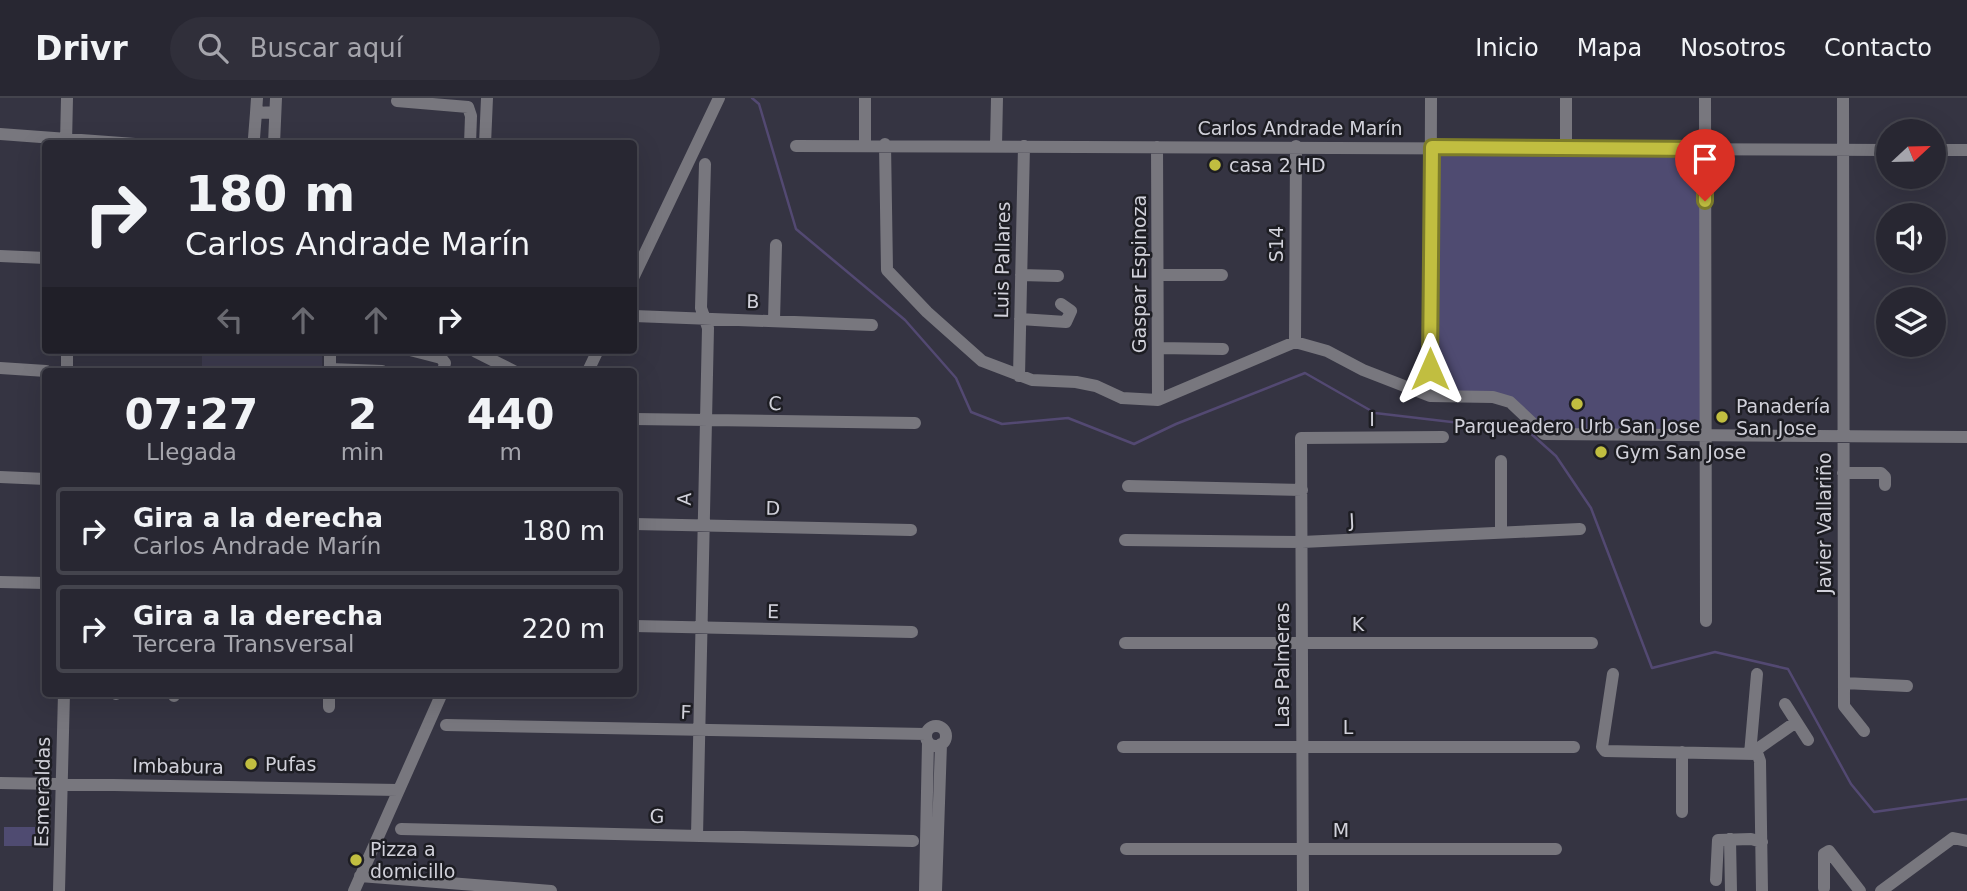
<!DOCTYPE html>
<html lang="es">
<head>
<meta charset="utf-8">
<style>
  :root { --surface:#282732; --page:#302f3a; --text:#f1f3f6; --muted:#a5a5ac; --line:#44444d }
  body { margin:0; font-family:"DejaVu Sans",sans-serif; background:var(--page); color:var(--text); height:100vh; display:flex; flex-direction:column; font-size:26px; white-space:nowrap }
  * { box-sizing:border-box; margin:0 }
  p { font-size:23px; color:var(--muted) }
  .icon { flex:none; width:38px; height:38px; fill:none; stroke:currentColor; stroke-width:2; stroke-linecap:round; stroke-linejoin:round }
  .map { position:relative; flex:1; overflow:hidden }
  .side { position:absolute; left:42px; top:270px; width:595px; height:329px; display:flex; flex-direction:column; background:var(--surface); border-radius:7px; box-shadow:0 7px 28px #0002,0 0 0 2px var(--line) }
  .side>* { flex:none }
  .banner { position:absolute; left:42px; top:42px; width:595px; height:214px; border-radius:7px; box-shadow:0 7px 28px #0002,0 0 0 2px var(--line); background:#282732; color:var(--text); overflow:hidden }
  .needle { width:46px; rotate:68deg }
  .tools { position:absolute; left:1876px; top:21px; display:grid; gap:14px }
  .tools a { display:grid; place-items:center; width:70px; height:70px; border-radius:50%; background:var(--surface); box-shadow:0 7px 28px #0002,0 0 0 2px var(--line); font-size:35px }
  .pin { position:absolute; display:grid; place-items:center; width:60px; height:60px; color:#fff; margin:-72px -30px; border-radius:50% 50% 50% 0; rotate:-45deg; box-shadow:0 0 7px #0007 }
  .pin .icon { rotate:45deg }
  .me { position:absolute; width:77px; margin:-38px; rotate:0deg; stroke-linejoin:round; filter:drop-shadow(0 0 5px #0008) }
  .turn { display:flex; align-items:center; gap:24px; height:147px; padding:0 28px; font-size:32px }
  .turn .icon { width:91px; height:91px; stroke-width:2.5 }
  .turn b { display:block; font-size:49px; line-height:60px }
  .lanes { display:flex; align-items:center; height:66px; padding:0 28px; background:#0003; justify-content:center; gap:35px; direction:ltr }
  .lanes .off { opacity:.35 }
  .eta { display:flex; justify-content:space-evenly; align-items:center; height:119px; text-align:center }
  .eta b { font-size:42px; font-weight:700; line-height:49px }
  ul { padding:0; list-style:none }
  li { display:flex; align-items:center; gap:21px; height:88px; margin:0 14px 10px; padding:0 14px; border:4px solid var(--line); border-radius:7px }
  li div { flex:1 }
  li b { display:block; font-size:26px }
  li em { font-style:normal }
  header { display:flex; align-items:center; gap:42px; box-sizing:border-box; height:98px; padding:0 35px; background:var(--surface); border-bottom:2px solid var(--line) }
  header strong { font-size:33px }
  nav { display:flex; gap:38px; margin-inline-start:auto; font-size:24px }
  .search { width:490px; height:63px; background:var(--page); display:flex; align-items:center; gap:18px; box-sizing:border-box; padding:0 24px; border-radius:38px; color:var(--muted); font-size:26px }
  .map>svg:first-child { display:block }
  .built { fill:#3e3c50 }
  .green { fill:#4f4b71 }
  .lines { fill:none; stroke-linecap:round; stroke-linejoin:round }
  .stream { stroke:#534972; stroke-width:2.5 }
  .minor { stroke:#78777e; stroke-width:12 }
  .route-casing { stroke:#7d7c2a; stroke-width:18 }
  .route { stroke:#c1be40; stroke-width:12 }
  .poi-dot { fill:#c1be40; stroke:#1d1d23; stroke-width:2.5 }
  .labels { text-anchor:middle; stroke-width:5; stroke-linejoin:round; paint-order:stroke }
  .street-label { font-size:19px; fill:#d1d1da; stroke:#1d1d23 }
  .poi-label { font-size:19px; fill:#d1d1da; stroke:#1d1d23; text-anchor:start }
</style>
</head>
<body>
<header>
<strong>Drivr</strong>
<div class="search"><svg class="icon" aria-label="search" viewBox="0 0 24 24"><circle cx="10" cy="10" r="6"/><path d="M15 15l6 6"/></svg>Buscar aquí</div>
<nav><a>Inicio</a><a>Mapa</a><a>Nosotros</a><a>Contacto</a></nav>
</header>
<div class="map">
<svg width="1967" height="793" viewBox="0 0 1967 793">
  <rect width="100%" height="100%" fill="#353442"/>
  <!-- built -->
  <path class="built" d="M202,252H322V273H202Z"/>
  <!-- green -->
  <path class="green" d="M1432,49L1705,51V338L1544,336L1510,304L1430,298Z
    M4,729H35V748H4Z"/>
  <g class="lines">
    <!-- stream -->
    <path class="stream" d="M752,0L759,6L796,131L905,222L956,280L971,314L1002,326L1068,320L1134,346L1176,326L1305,275L1375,315L1528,333L1556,358L1591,410L1652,570L1715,554L1788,571L1851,686L1874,714L1967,701"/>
    <!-- minor -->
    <path class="minor" d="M257,0L256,15L275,14
      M1705,0L1706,523
      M1843,0L1844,608L1864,633
      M397,3L468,9L471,18L470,46
      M0,36L135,46
      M254,40L256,15
      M66,45L67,0
      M274,46L276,0
      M485,46L487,0
      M885,46L887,172L927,214L982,263L1032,282L1076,284L1096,288L1122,300L1158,302L1295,244L1327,253L1363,272L1430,298L1493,299L1510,304L1544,336L1967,339
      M865,47V0
      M796,48L1888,52
      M996,48L997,0
      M1157,49L1158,302
      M1566,50V0
      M1934,52H1967
      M0,158L46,160
      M1021,177L1058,178
      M1158,177H1222
      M634,178L719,0
      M634,218L872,227
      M1020,221L1066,224L1071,213L1061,206
      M774,222L776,147
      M1295,244L1296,48
      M1158,250L1223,251
      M67,252V273
      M410,252L441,260L445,265L443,273
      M476,254L514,273
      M0,270L46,273
      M330,271L382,273
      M330,273V252
      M588,273L598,252
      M1019,278L1024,48
      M1430,298L1431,0
      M634,321L915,325
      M1501,363V433
      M1843,375H1881L1885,379V387
      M0,379L46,381
      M1128,388L1302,392
      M634,426L911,432
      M1125,442L1302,444L1580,431
      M0,484L46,485
      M634,528L912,534
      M1125,545H1592
      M1613,576L1602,649L1605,653L1756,656V652L1760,663L1762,793
      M1844,585L1907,588
      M329,595V609
      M116,596V595
      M174,598V595
      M1785,606L1808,642
      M446,627L926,636
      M926 638a10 10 0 1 1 20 0a10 10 0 1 1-20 0Z
      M1123,649H1574
      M1756,652L1796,624
      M1682,654V714
      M1750,656L1757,576
      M0,685L398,692
      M401,731L913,743
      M697,738L708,230L701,210L705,66
      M1730,741L1731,793
      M1126,751H1556
      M360,778L551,793
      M1716,782L1718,742L1751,741L1762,744
      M1824,790V756L1829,753L1860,793
      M59,793L64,595
      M354,793L442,595
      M925,793L928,644
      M936,793L941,646
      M1303,793L1301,340L1443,339
      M1881,793L1953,740L1967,743"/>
  </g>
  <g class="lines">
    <defs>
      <path id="route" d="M1430,271L1432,49L1705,51V103"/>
    </defs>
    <!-- route casing -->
    <use href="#route" class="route-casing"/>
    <!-- route -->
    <use href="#route" class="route"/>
  </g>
  <!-- markers -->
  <g class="poi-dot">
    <circle cx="1215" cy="67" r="7"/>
    <circle cx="1577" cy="306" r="7"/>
    <circle cx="1722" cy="319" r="7"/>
    <circle cx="1601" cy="354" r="7"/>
    <circle cx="251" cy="666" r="7"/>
    <circle cx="356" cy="762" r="7"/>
  </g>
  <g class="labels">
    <!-- street labels -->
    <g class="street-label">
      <text x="1300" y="37">Carlos Andrade Marín</text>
      <text transform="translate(1276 146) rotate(-90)" y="7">S14</text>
      <text transform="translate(1002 162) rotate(-89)" y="7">Luis Pallares</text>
      <text transform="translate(1139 176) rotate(-90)" y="7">Gaspar Espinoza</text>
      <text transform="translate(753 203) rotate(1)" y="7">B</text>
      <text transform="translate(775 305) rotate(1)" y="7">C</text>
      <text x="1372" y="328">I</text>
      <text transform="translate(684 401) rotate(-88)" y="7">A</text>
      <text transform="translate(773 410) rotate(1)" y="7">D</text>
      <text transform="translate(1352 422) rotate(-3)" y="7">J</text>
      <text transform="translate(1824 425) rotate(-90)" y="7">Javier Vallariño</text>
      <text transform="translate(773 513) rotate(1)" y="7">E</text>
      <text x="1358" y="533">K</text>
      <text transform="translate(1282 567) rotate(-90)" y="7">Las Palmeras</text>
      <text transform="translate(686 614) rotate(2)" y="7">F</text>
      <text x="1348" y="636">L</text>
      <text transform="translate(178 668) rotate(1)" y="7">Imbabura</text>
      <text transform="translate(42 694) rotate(-89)" y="7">Esmeraldas</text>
      <text transform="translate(657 718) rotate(1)" y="7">G</text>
      <text x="1341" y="739">M</text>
    </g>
    <!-- poi labels -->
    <g class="poi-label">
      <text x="1229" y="74">casa 2 HD</text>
      <text x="1736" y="315">Panadería<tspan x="1736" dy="22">San Jose</tspan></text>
      <text x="1577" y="335" text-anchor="middle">Parqueadero Urb San Jose</text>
      <text x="1615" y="361">Gym San Jose</text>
      <text x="265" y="673">Pufas</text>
      <text x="370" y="758">Pizza a<tspan x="370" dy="22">domicillo</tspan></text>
    </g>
  </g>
</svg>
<div class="tools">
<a><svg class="needle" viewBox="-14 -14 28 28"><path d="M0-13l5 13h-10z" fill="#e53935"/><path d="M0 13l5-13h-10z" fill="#a5a5ac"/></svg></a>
<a><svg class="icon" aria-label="sound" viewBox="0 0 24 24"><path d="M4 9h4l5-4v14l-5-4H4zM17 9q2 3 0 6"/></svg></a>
<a><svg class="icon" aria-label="layers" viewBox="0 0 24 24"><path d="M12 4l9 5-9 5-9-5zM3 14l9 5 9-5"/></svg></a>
</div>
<div class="pin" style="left:1705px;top:103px;background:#d93025"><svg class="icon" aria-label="arrive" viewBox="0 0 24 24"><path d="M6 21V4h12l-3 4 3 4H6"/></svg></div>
<svg class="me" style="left:1430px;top:271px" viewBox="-20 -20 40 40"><path d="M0-17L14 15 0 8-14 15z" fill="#c1be40" stroke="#fff" stroke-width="4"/></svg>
<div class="banner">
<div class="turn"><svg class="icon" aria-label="right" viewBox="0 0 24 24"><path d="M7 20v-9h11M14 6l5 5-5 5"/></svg><div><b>180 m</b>Carlos Andrade Marín</div></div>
<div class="lanes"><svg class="icon off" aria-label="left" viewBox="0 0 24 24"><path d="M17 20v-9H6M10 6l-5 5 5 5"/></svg><svg class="icon off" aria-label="ahead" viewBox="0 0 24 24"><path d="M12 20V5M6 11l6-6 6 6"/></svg><svg class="icon off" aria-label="ahead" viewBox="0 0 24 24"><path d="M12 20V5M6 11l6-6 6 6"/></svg><svg class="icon" aria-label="right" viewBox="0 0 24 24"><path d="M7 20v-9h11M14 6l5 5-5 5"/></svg></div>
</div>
<section class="side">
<div class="eta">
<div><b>07:27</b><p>Llegada</p></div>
<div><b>2</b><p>min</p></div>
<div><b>440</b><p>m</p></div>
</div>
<ul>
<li><svg class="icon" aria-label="right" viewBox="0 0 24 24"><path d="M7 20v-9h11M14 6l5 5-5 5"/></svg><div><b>Gira a la derecha</b><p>Carlos Andrade Marín</p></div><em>180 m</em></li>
<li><svg class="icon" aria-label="right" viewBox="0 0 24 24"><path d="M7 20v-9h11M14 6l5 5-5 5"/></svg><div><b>Gira a la derecha</b><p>Tercera Transversal</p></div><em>220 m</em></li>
</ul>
</section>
</div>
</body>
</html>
